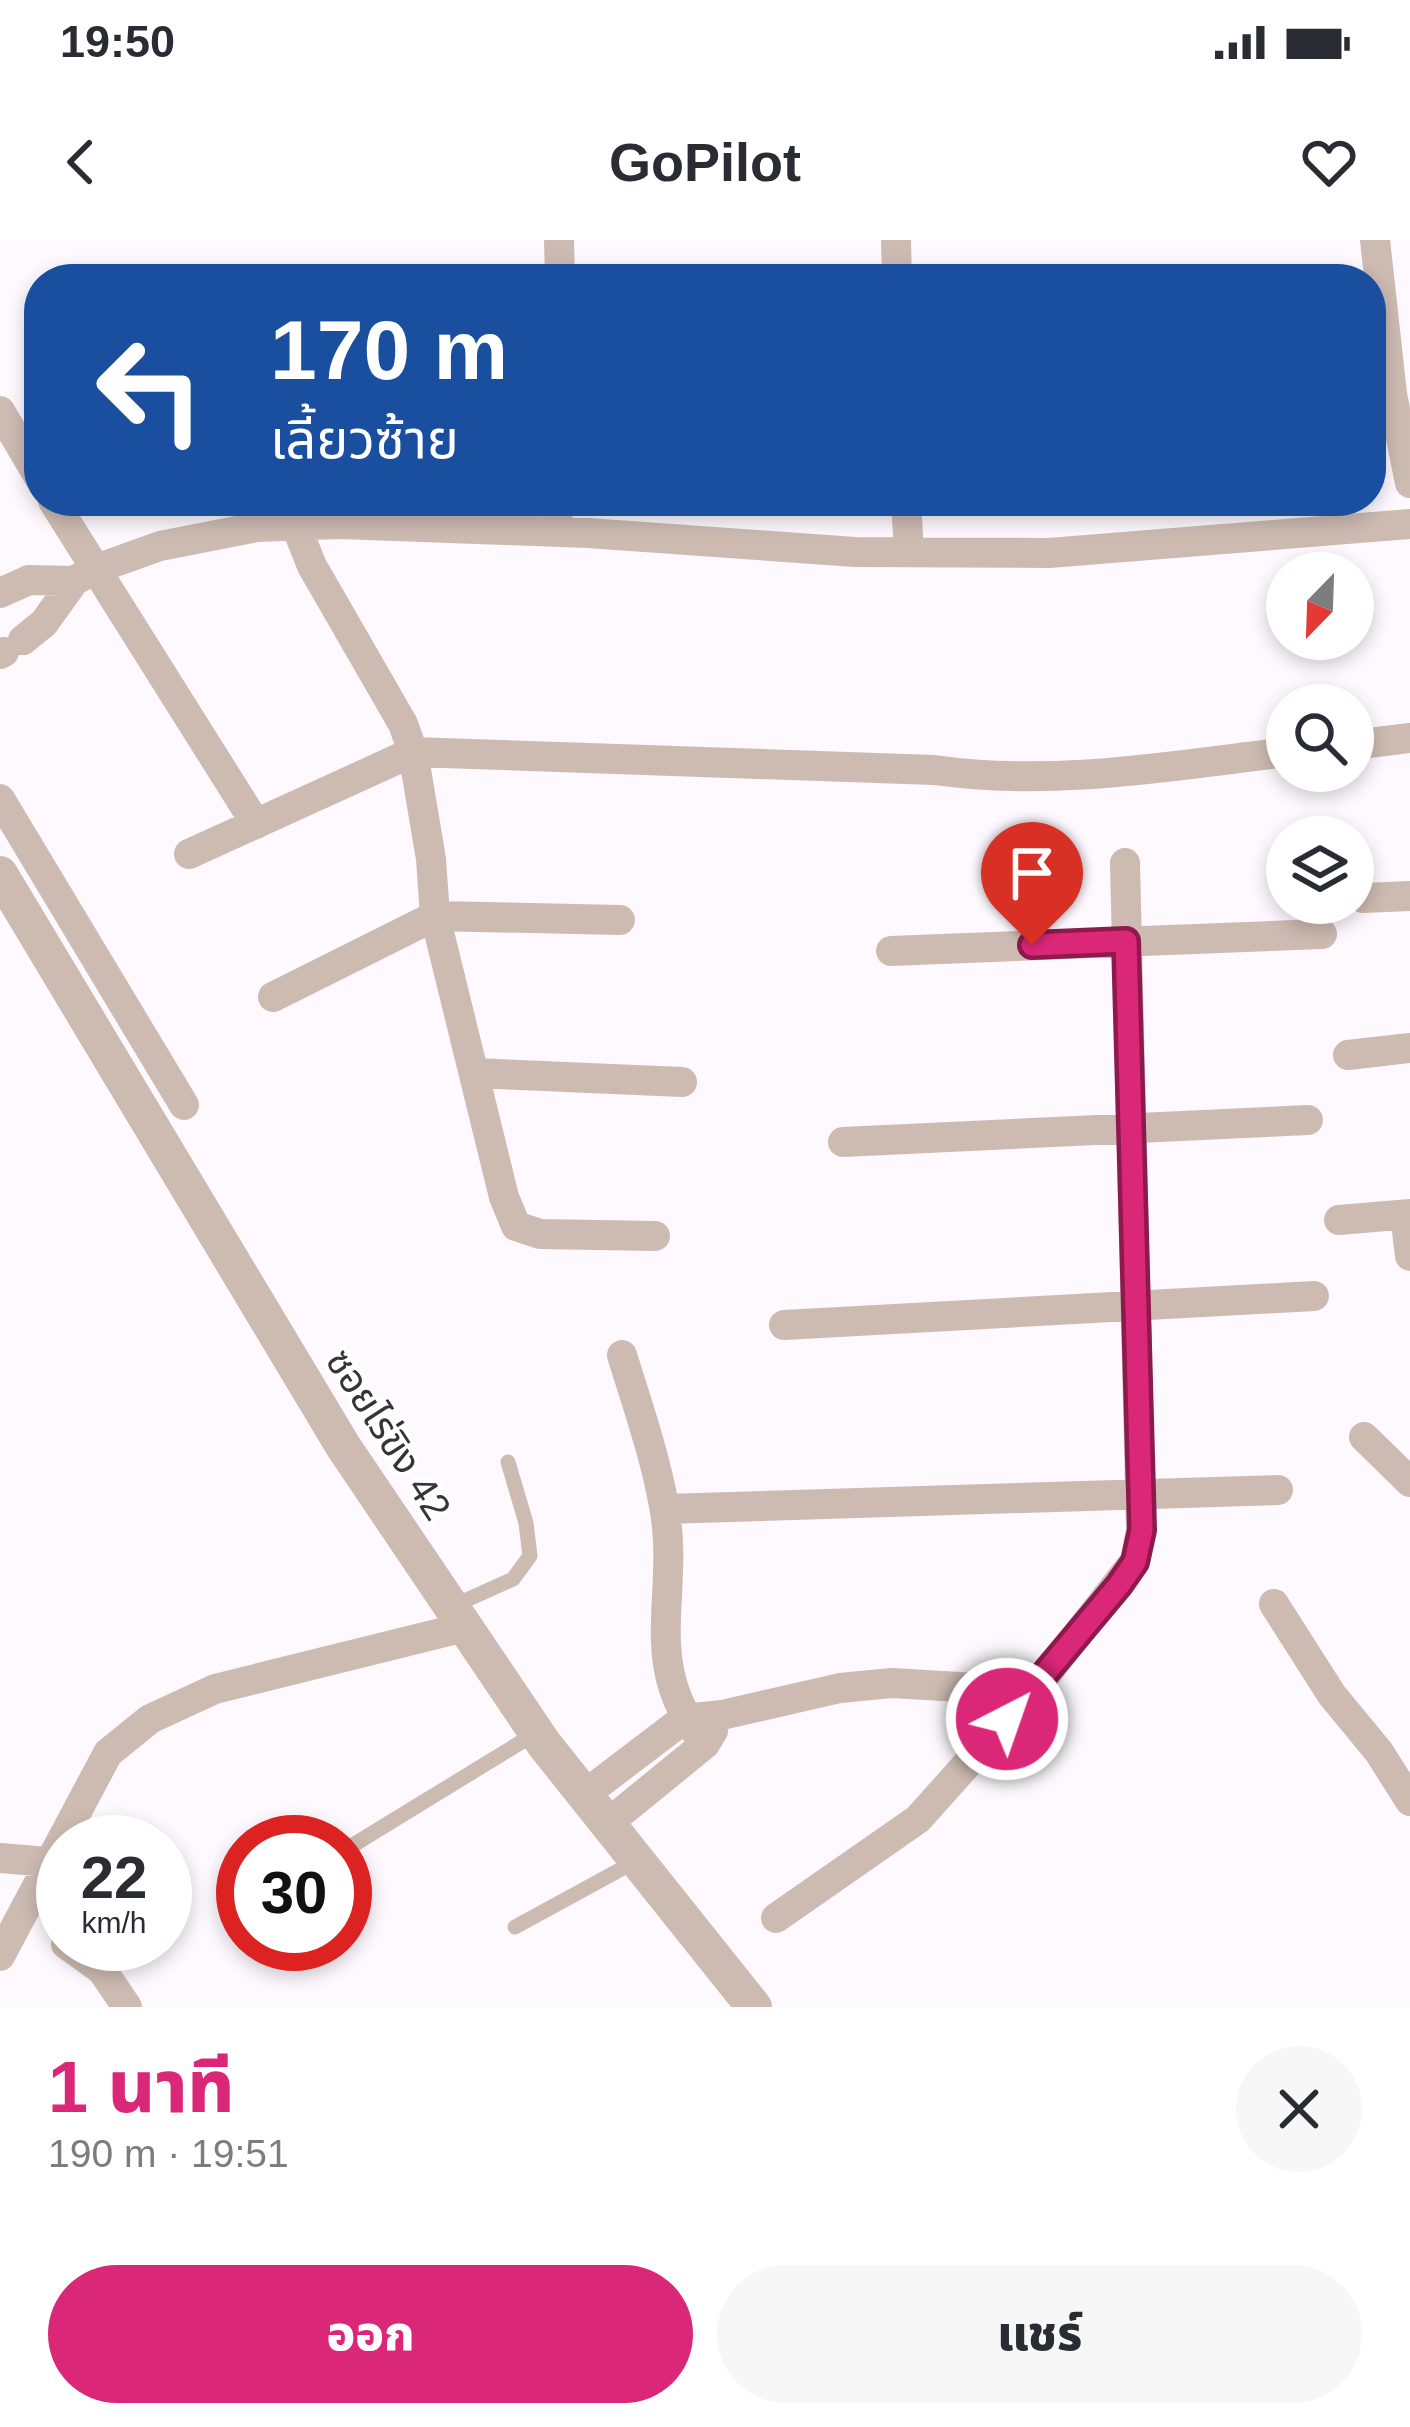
<!DOCTYPE html>
<html lang="th">
<head>
<meta charset="utf-8">
<style>
  :root { --surface:#fff; --page:#f7f7f7; --text:#2b2b33; --muted:#7c7c81; --accent:#db2777 }
  body { margin:0; font-family:Arial,"Noto Sans Thai",sans-serif; background:var(--page); color:var(--text); height:100vh; display:flex; flex-direction:column; font-size:45px; white-space:nowrap }
  * { box-sizing:border-box; margin:0 }
  p { font-size:39px; color:var(--muted) }
  .icon { flex:none; width:66px; height:66px; fill:none; stroke:currentColor; stroke-width:2; stroke-linecap:round; stroke-linejoin:round }
  .map { position:relative; height:1767px; overflow:hidden }
  .details { display:flex; flex-direction:column; background:var(--surface); flex:1 }
  .details>* { flex:none }
  .hud { position:absolute; left:24px; top:24px; width:1362px; height:252px; border-radius:48px; box-shadow:0 6px 18px #0003; background:#1a4fa0; color:#fff; overflow:hidden }
  .needle { width:78px; rotate:203deg }
  .tools { position:absolute; left:1266px; top:312px; display:grid; gap:24px }
  .tools a { display:grid; place-items:center; width:108px; height:108px; border-radius:50%; background:var(--surface); box-shadow:0 6px 18px #0003; font-size:60px }
  .speed { position:absolute; left:36px; top:1575px; display:flex; gap:24px; font-size:60px; font-weight:700; text-align:center }
  .speed>* { display:grid; place-content:center; width:156px; height:156px; border-radius:50%; background:var(--surface); box-shadow:0 6px 18px #0003; line-height:1 }
  .speed small { font-size:30px; font-weight:400 }
  .speed .limit { border:18px solid #d22; background:#fff; color:#111 }
  .pin { position:absolute; display:grid; place-items:center; width:102px; height:102px; color:#fff; margin:-123px -51px; border-radius:50% 50% 50% 0; rotate:-45deg; box-shadow:0 0 12px #0007 }
  .pin .icon { rotate:45deg }
  .me { position:absolute; width:132px; margin:-66px; rotate:41deg; stroke-linejoin:round; filter:drop-shadow(0 0 9px #0008) }
  .turn { display:flex; align-items:center; gap:42px; height:252px; padding:0 48px; font-size:54px }
  .turn .icon { width:156px; height:156px; stroke-width:2.5 }
  .turn b { display:block; font-size:84px; line-height:102px }
  .round { display:grid; place-items:center; flex:none; width:126px; height:126px; border-radius:63px; background:var(--page) }
  .overview { display:flex; align-items:center; justify-content:space-between; height:204px; padding:0 48px }
  h1 { font-size:72px; font-weight:800; line-height:90px; color:var(--accent) }
  .button { display:flex; gap:24px; margin-top:auto; padding:24px 48px }
  .button a { flex:1; height:138px; border-radius:72px; background:var(--accent); color:#fff; font-size:48px; font-weight:800; line-height:138px; text-align:center }
  .button a+a { background:var(--page); color:var(--text) }
  .status { display:flex; justify-content:space-between; align-items:center; height:84px; padding:0 60px; background:var(--surface); direction:ltr }
  .status svg { height:33px; fill:currentColor }
  header { display:flex; justify-content:space-between; align-items:center; height:156px; padding:0 48px; background:var(--surface); font-size:54px; font-weight:800 }
  .map>svg:first-child { display:block }
  .lines { fill:none; stroke-linecap:round; stroke-linejoin:round }
  .service { stroke:#cdbbb2; stroke-width:15 }
  .minor { stroke:#cdbbb2; stroke-width:30 }
  .tertiary { stroke:#cdbbb2; stroke-width:36 }
  .route-casing { stroke:#8e194d; stroke-width:30 }
  .route { stroke:#db2777; stroke-width:21 }
  .labels { text-anchor:middle; stroke-width:9; stroke-linejoin:round; paint-order:stroke }
  .street-label { font-size:39px; fill:#373338; stroke:#fff }
</style>
</head>
<body>
<div class="status"><b>19:50</b><svg viewBox="0 0 49 12"><path d="M0 12V9h3v3zM5 12V6h3v6zM10 12V3h3v9zM15 12V0h3v12zM26 1h20v11H26zM47 4h2v5h-2z"/></svg></div>
<header><svg class="icon" aria-label="back" viewBox="0 0 24 24"><path d="M15 5l-7 7 7 7"/></svg>GoPilot<svg class="icon" aria-label="heart" viewBox="0 0 24 24"><path d="M12 20l-8-8c-3-5 5-10 8-4 3-6 11-1 8 4z"/></svg></header>
<div class="map">
<svg width="1410" height="1767" viewBox="0 0 1410 1767">
  <rect width="100%" height="100%" fill="#fdf9fe"/>
  <g class="lines">
    <!-- service -->
    <path class="service" d="M451,1367L513,1339L530,1316L526,1283L508,1222
      M345,1610L536,1493
      M515,1687L636,1621"/>
    <!-- minor -->
    <path class="minor" d="M559,0L560,39
      M896,0L897,39
      M1375,0L1392,154L1410,243
      M0,171L39,237
      M53,261L256,584
      M906,261L909,311
      M296,286L312,326L403,484L413,512L431,619L435,676L504,957L516,986L540,994L655,996
      M557,292L558,261
      M0,353L29,340L74,341
      M23,400L44,383L74,341L93,330L160,306L257,287L340,284L588,293L855,312L1049,313L1410,284
      M0,414L4,412
      M1353,505L1410,498
      M0,559L184,865
      M189,614L413,512L934,530C1053,547 1169,526 1287,512
      M1363,658L1410,656
      M891,711L1322,694
      M273,757L435,676L620,680
      M1348,815L1410,808
      M474,833L682,842
      M843,902L1308,880
      M1405,975L1410,1016
      M1339,980L1410,974
      M784,1085L1314,1056
      M622,1115C637,1164 655,1215 664,1266C681,1357 638,1423 705,1504
      M1364,1197L1410,1242
      M665,1269L1278,1250
      M1274,1364L1332,1455L1379,1512L1410,1561
      M584,1555L684,1479L722,1475L840,1448L892,1443L1010,1450L1037,1446L1135,1321L1141,1290L1125,623
      M607,1584L705,1504L713,1491
      M0,1618L48,1622
      M776,1678L918,1579L1037,1446
      M66,1704L102,1730L127,1767
      M0,1716L108,1513L150,1479L215,1449L465,1387"/>
    <!-- tertiary -->
    <path class="tertiary" d="M0,634L343,1206L544,1504L754,1767"/>
  </g>
  <g class="lines">
    <defs>
      <path id="route" d="M1007,1479L1119,1345L1135,1322L1142,1290L1126,701L1032,705"/>
    </defs>
    <!-- route casing -->
    <use href="#route" class="route-casing"/>
    <!-- route -->
    <use href="#route" class="route"/>
  </g>
  <g class="labels">
    <!-- street labels -->
    <g class="street-label">
      <text transform="translate(389 1194) rotate(57)" y="14">ซอยไร่ขิง 42</text>
    </g>
  </g>
</svg>
<div class="tools">
<a><svg class="needle" viewBox="-14 -14 28 28"><path d="M0-13l5 13h-10z" fill="#e53935"/><path d="M0 13l5-13h-10z" fill="#7c7c81"/></svg></a>
<a><svg class="icon" aria-label="search" viewBox="0 0 24 24"><circle cx="10" cy="10" r="6"/><path d="M15 15l6 6"/></svg></a>
<a><svg class="icon" aria-label="layers" viewBox="0 0 24 24"><path d="M12 4l9 5-9 5-9-5zM3 14l9 5 9-5"/></svg></a>
</div>
<div class="speed"><div>22<small>km/h</small></div><div class="limit">30</div></div>
<div class="pin" style="left:1032px;top:705px;background:#d93025"><svg class="icon" aria-label="arrive" viewBox="0 0 24 24"><path d="M6 21V4h12l-3 4 3 4H6"/></svg></div>
<svg class="me" style="left:1007px;top:1479px" viewBox="-20 -20 40 40"><circle r="17" fill="#db2777" stroke="#fff" stroke-width="3"/><path d="M0-11L8 9 0 5-8 9z" fill="#fff"/></svg>
<div class="hud">
<div class="turn"><svg class="icon" aria-label="left" viewBox="0 0 24 24"><path d="M17 20v-9H6M10 6l-5 5 5 5"/></svg><div><b>170 m</b>เลี้ยวซ้าย</div></div>
</div>
</div>
<section class="details">
<div class="overview"><div><h1>1 นาที</h1><p>190 m · 19:51</p></div><a class="round"><svg class="icon" aria-label="close" viewBox="0 0 24 24"><path d="M6 6l12 12M18 6L6 18"/></svg></a></div>
<div class="button"><a>ออก</a><a>แชร์</a></div>
</section>
</body>
</html>
